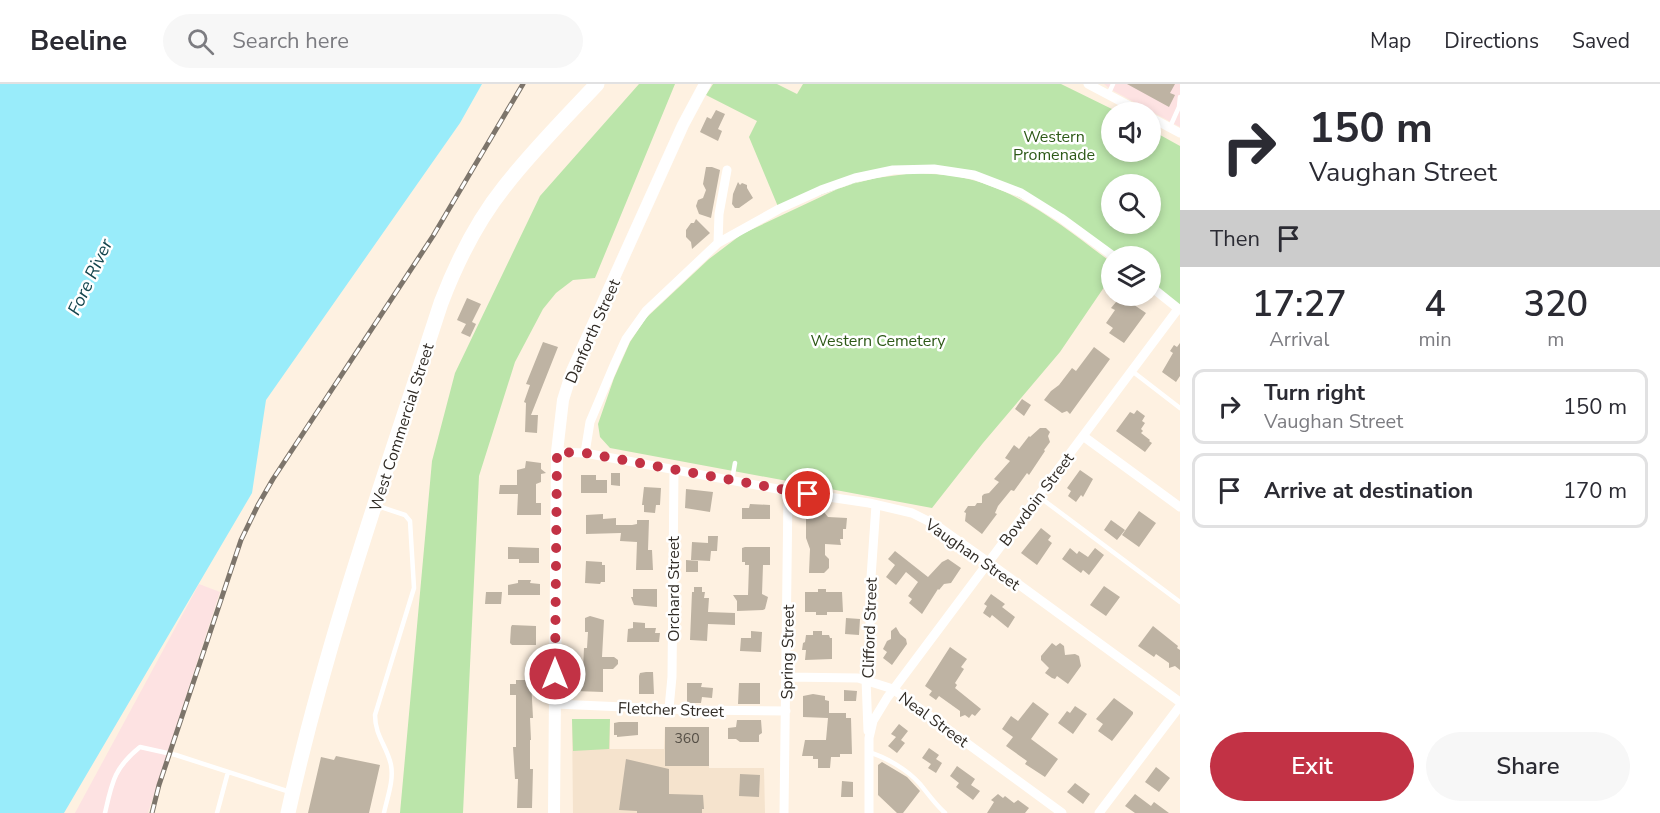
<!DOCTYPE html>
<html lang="en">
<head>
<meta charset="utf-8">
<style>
  :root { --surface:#fff; --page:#f7f7f7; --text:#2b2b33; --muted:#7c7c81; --line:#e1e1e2; --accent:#c23245 }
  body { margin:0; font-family:"Nunito Sans",sans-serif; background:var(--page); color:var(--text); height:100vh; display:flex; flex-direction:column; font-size:22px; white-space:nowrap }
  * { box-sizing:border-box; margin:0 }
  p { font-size:20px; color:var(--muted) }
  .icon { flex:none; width:33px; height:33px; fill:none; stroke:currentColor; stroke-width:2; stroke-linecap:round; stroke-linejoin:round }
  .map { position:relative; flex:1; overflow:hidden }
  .details { display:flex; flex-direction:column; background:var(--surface); width:480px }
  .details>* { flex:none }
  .banner { background:#fff; color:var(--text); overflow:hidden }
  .buttons { position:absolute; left:1101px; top:18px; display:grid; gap:12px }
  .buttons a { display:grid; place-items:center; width:60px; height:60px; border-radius:50%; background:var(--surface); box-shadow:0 3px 9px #0003; font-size:30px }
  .pin { position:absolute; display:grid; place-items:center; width:51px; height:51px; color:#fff; margin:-26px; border:3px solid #fff; border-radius:50%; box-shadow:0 2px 6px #0007 }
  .me { position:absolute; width:66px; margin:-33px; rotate:0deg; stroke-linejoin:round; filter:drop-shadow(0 0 4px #0008) }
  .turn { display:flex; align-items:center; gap:21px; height:126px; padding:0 30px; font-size:27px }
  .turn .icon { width:78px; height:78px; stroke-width:2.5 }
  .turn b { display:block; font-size:42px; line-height:51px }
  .then { display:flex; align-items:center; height:57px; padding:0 30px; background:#0003; gap:12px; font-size:22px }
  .eta { display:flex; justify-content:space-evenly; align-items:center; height:102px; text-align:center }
  .eta b { font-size:36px; font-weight:600; line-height:42px }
  .primary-button { display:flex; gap:12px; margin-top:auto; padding:12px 30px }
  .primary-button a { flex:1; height:69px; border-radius:36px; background:var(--accent); color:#fff; font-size:24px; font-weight:600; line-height:69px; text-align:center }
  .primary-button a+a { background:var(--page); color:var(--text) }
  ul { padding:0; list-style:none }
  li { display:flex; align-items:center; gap:18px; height:75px; margin:0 12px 9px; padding:0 18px; border:3px solid var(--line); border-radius:12px }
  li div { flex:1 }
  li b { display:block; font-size:22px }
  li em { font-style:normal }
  header { display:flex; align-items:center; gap:36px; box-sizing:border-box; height:84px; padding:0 30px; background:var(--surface); border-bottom:2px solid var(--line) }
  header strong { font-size:28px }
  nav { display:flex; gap:33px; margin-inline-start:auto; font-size:21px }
  .search { width:420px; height:54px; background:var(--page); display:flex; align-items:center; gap:15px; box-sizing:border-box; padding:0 21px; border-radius:33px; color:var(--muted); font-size:22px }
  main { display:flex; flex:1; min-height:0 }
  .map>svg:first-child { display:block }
  .industrial { fill:#fde2e2 }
  .built { fill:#f5e3cd }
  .green { fill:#bbe5aa; fill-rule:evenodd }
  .water { fill:#99ecfa }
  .building { fill:#beb3a3 }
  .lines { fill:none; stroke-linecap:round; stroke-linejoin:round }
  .service { stroke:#fff; stroke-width:4.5 }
  .minor { stroke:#fff; stroke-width:9 }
  .tertiary { stroke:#fff; stroke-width:12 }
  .primary { stroke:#fff; stroke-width:15 }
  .rail-casing { stroke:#7d756b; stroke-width:5 }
  .rail { stroke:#fff; stroke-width:3; stroke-dasharray:9; stroke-linecap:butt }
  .route { stroke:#c23245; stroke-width:10; stroke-dasharray:0 18 }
  .labels { text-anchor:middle; stroke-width:5; stroke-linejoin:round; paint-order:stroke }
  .number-label { font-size:14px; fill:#544e45 }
  .park-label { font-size:16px; fill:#2d5917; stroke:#fff }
  .street-label { font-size:16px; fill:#312c26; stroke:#fff }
  .water-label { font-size:18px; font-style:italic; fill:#14464e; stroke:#fff }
</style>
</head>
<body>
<header>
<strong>Beeline</strong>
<div class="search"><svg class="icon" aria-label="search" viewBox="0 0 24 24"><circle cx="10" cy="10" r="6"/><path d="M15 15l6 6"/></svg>Search here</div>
<nav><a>Map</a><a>Directions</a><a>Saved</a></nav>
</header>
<main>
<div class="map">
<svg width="1180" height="729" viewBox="0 0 1180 729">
  <rect width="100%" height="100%" fill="#fef1e1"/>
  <!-- industrial -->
  <path class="industrial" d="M1104,0H1180V43L1110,5Z
    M199,500L220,508L148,729H75Z"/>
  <!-- built -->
  <path class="built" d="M572,635H610V665H664L665,643H709V684H764L765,729H573Z"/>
  <!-- green -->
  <path class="green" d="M639,0H675L595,194L573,196L556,209L543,225L515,278L479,392L463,729H400L432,377L455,289L540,112Z
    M713,0H777L797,10L803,0H1061L1118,28H1112V68H1150L1151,46L1180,62V226L1151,202L1150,172H1113L1061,134L974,91L893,86L779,125L749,53L757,37L706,11ZM1112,100H1150V140H1112Z
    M914,89C929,90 945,90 960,93C1019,105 1065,144 1111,178V193L1060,268L983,359L932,424L610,364L600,353L598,340L614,294L630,258L646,234L709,175L742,150L844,102L876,94Z
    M572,635H610L609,665L573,667Z"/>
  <!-- water -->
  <path class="water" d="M0,0H482L460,39L266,316L252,409L64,729H0Z"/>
  <!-- building -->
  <path class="building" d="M1127,0H1175L1170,9L1175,11L1169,23Z
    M716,26L725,30L718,45L722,47L718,57L700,48L707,33L711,35Z
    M706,83H712L720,86L711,134L699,130L696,122L698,116L703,114L706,106L703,100Z
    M738,98L740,101L742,99L747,101V104L753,114L739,124H735L732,120L733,110Z
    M696,135L710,149L692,165L691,158L686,153V146L691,139H694Z
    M1121,212L1146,229L1124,259L1109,249L1113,244L1106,239L1115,226L1111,224Z
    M467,214L481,220L472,238L476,240L470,253L461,249L466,240L457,236Z
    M543,258L558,263L531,331H538L537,349L525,348L526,319L524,318L530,301L526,300Z
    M1180,259V292L1176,298L1162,288L1173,269L1170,267L1174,261L1177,263Z
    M1094,263L1110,275L1070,330L1067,327L1062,329L1044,316L1051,307L1059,301L1072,284L1076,287Z
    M1022,315L1031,321L1024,332L1015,325Z
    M1137,326L1145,332L1142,337L1145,339L1141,345L1143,347L1141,349L1150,356L1149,357L1152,359L1145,368L1116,347L1130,328L1134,330Z
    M1040,344H1046L1050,348L1048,352L1050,358L1044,366L1045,367L1029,391L1027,389L1014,407L1011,406L998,422L995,429L997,430L982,450L965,437L966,429L964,428L968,422H975L977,419H982V412L984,410L989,409L999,398L994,395L1010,377L1005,374L1014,361L1019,365L1029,352L1030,353Z
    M526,377L541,379V385L546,389L541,390V398L536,400V419H541V431H517L518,410H499L500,401H517V386L525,384Z
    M1080,386L1093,395L1083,413L1081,411L1076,418L1068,412L1071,407L1067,404Z
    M611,389H620V402L611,401Z
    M581,391H596V396H607V409H581Z
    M644,403L661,404L660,421H656L655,429L644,428V421H642Z
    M686,405L713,408L710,428L685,424Z
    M750,420L770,421V435H742V424H749Z
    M806,427L814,430H821L823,427L828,433L847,434L846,445H843V455H840L841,461L825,460V471L829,475V484L824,489H809L810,465L806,454V435L808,434Z
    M1139,427L1156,439L1139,463L1122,451Z
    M603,430V435L616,434V441H632L637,440V436H649L648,466H652L653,486H636L637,458L620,457L621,449L586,450V431Z
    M1111,436L1125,446L1117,456L1104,446Z
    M1041,444L1051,452L1048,456L1052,459L1037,481L1021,469Z
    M708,452H718L717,467H711L710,477L691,476L692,458L708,459Z
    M508,463L539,464V479H519V475H508Z
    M745,463H770V481H763L762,510L768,513L765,525L763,526L737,527V517L733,511H748L749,481H745V478H742V464Z
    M1070,464L1077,470L1079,467L1088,473L1095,464L1104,471L1089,491L1083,486L1081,489L1062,475Z
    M895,467L928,493L942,478L948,475L961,484L951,499L944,500L939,506L938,505L922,530L909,519L912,515L908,512L918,498L906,488L896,501L886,493L895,481L888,475Z
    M686,476L698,477V488H686Z
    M586,477L602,478V481H605V498H601L600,500L585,499Z
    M518,496H531L530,499L540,500V511H508V501L518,499Z
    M1104,502L1120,513L1106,532L1090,521Z
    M694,503H702V508H705L704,514H709L708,528L735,529V541L708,540L707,557L690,556L692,508H694Z
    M633,505H657V523L634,521L631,513H633Z
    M818,505H826V508H842L843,528H827V531H816V528H805V508H818Z
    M486,508H502L501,520H485Z
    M991,510L1005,520L1002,523L1015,533L1008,544L992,531L990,534L983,529L987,522L984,520Z
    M590,532L604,536L602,573H614L618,576V580L613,585H603V608L576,607V589L583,585L584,564H587L588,548H585V534Z
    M846,534L860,535L859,551L845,550Z
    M633,538L645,539V544H656L655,549H660L659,558H627L628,545L633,544Z
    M512,541L536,542V561H512L510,559L511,543Z
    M1153,542L1178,562L1177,564L1180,566V586L1175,582L1169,584V579L1156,570L1154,573L1138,562Z
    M896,543L900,550L906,555L907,560L892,581L883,574L887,568L883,565L887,557L891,555V547Z
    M751,547L762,548L761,568L740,567L741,554H751Z
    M813,547H822V551H829L830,554H832V575L805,576L806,566H802L803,559L805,558L806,551H813Z
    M1052,559L1056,562L1060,559L1064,562L1065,571L1075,570L1079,572L1081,582L1068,600L1057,592L1055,595L1052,594L1045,589L1049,584L1041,576V572Z
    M950,563L967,575L961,583L964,585L955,599L957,601L955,604L981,625L975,632L972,630L969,634L965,631L960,633V627L939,612L936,616L929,611L932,607L925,602Z
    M646,588H653L654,610H639V592L640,589Z
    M516,596H531L533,634H530L531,656H530V685H533L532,724H517L518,695H515L513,663H516V611H510V600H516Z
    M687,599H702L701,603L713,604L712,614L702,613L701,619H687Z
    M739,599H760V620H738Z
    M844,606L857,607L856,617H844Z
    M813,610L825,612V616L829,617V629H846V634H851L852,670H840V673H831L830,684H818V675H813V672H802L805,656H826L828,634L803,633V612Z
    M1114,614L1133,628V630L1112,657L1098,647L1103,640L1096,635Z
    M1033,618L1049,630L1031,655L1058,675L1045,693L1025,680L1027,677L1006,662L1013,653L1002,645L1011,632L1018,637Z
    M1075,622L1087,630L1073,650L1058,639L1067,627L1070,629Z
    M737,636H761L762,649L759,651V658H740L736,655H728V644L736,643Z
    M619,638H638V651L617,653V651H614V639Z
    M899,640L908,647L901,656L905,659L897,669L888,662L896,653L891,650Z
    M665,643H709V682H665Z
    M929,664L939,671L936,675L942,679L936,689L928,684L931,680L922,674Z
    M336,672L380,681L369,729H308L321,673L334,676Z
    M626,675L669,685V710L703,711L704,725H702V729H637V727L619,726Z
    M882,678L907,693L920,707L903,729H897L878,711V681Z
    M957,682L975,695L971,701L980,707L973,716L956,703L959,699L950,692Z
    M1156,683L1170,694L1159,708L1145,698Z
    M740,690L760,691L759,713L739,712Z
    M842,697L853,698V713H841Z
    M1075,699L1090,710L1083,720L1067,708Z
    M998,710L1003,714L1005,712L1014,719L1018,716L1029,724L1025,729H987L994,718L991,716Z
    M1135,710L1151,722L1154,718L1169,729H1135L1125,722Z"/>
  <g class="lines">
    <!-- service -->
    <path class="service" d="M1108,11L1113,0
      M1170,43L1179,23L1180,13
      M1132,287L1180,324
      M732,396L735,379
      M1038,412L1180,518
      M378,422L405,431L410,437L414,504L375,631C375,652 387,662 391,681C394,697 387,714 384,729
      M868,668C886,673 908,686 920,700C929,711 934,719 945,729
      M105,729C112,698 114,684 140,663L176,671L290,708
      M217,729L228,688"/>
    <!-- minor -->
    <path class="minor" d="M1088,0L1141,28
      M1150,33L1180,49
      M718,159L719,130L727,86
      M1150,202L1180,226
      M1083,352L1180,423
      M557,368L585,369L788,407L869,419L912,429L936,441L988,478L1180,618
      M585,369L590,338L615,279L626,255L646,227L718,159L779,125L821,106L855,94L893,86L934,85L974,91L1021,109L1061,134L1113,172
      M786,593L858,594L893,605L1062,729
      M556,620L692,626L786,627
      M669,624L672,593L674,386
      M868,647L866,595L870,585V508L876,421
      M784,729L788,407
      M869,729V654L873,637L887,614L1178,225
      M1099,729L1180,622"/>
    <!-- tertiary -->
    <path class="tertiary" d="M554,729L557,368L563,316L572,287L683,41L705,0"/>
    <!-- primary -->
    <path class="primary" d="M288,729C326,556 386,388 441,219C457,177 477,137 505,102C533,66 566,33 597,0"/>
    <defs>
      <path id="rail" d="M152,729L159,701L241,456L258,421L273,395L433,152L523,0"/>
    </defs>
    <!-- rail casing -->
    <use href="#rail" class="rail-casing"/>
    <!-- rail -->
    <use href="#rail" class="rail"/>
  </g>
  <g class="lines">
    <!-- route -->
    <path class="route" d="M555,590L557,368L585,369L808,410"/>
  </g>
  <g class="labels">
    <!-- number labels -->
    <g class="number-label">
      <text x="687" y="659">360</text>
    </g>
    <!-- park labels -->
    <g class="park-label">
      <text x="1054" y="58">Western<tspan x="1054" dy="18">Promenade</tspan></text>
      <text x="878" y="262">Western Cemetery</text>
    </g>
    <!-- street labels -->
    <g class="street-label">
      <text transform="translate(592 247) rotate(-66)" y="6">Danforth Street</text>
      <text transform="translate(401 343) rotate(-72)" y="6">West Commercial Street</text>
      <text transform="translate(1036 415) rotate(-53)" y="6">Bowdoin Street</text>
      <text transform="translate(973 470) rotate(35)" y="6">Vaughan Street</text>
      <text transform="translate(673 505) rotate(-90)" y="6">Orchard Street</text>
      <text transform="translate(869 544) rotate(-88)" y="6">Clifford Street</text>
      <text transform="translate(787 568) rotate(-89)" y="6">Spring Street</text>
      <text transform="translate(671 625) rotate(2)" y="6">Fletcher Street</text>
      <text transform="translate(934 635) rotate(36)" y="6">Neal Street</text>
    </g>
    <!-- water labels -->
    <g class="water-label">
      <text transform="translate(90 193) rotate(-65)" y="6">Fore River</text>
    </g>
  </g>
</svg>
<div class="buttons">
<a><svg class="icon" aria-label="sound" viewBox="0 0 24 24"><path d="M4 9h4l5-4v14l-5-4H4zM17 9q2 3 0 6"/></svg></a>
<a><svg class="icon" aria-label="search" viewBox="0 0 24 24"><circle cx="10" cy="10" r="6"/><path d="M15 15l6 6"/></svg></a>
<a><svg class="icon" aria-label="layers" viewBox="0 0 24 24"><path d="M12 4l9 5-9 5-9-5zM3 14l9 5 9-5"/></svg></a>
</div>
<div class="pin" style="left:808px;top:410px;background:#d93025"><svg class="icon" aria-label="arrive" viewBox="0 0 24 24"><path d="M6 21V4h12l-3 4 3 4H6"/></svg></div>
<svg class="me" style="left:555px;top:590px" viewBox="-20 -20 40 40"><circle r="17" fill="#c23245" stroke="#fff" stroke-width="3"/><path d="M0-11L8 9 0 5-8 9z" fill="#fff"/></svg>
</div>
<section class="details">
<div class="banner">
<div class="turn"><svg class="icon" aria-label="right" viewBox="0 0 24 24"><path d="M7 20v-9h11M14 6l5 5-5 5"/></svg><div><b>150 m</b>Vaughan Street</div></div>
<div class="then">Then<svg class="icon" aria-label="arrive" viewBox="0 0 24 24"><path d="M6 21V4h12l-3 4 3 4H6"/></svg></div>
</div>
<div class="eta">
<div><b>17:27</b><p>Arrival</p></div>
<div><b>4</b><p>min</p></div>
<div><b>320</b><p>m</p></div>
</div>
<ul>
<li><svg class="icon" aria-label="right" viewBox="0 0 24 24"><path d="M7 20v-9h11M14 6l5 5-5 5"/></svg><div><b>Turn right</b><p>Vaughan Street</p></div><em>150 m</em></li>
<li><svg class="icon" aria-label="arrive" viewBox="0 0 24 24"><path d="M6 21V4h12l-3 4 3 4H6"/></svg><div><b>Arrive at destination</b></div><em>170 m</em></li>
</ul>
<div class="primary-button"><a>Exit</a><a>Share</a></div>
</section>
</main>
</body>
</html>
